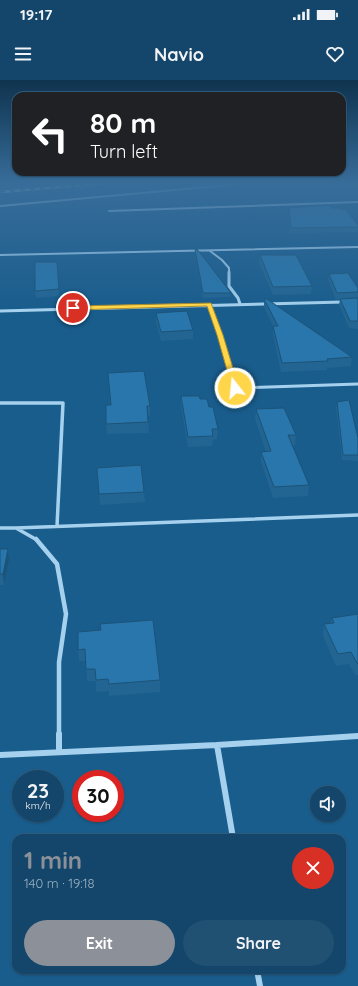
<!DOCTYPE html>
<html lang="en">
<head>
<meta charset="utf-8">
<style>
  :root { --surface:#13466a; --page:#205072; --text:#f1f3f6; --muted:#9db1c1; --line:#325e7e; --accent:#8c9099 }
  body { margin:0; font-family:Quicksand,sans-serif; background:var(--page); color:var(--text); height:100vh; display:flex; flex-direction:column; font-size:15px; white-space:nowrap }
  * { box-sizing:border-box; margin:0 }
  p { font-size:13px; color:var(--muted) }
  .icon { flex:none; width:22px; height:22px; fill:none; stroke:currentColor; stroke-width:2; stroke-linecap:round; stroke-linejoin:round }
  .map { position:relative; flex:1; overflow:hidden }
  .panel { position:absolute; left:12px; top:754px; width:334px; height:140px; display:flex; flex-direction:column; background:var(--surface); border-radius:12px; box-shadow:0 1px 3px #0004,0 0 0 1px var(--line) }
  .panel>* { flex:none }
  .banner { position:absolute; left:12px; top:12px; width:334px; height:84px; border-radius:12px; box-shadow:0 1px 3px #0004,0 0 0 1px var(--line); background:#202124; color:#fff; overflow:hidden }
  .controls { position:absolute; left:310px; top:706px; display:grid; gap:8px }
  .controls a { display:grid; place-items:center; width:36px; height:36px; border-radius:50%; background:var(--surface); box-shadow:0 1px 3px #0004,0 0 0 1px var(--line); font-size:20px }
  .speed { position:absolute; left:12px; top:690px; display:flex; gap:8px; font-size:20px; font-weight:700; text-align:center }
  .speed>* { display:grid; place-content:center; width:52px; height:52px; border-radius:50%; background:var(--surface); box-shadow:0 1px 3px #0004,0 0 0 1px var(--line); line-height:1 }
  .speed small { font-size:10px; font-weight:400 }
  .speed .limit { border:6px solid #d22; background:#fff; color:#111 }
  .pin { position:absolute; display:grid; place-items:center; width:34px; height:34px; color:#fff; margin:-17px; border:2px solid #fff; border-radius:50%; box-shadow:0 1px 4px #0007 }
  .me { position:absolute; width:44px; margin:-22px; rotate:344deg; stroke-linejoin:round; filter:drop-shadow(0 0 3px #0008) }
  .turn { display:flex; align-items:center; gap:14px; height:84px; padding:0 12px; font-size:18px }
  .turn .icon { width:52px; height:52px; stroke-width:2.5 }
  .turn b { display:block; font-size:28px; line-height:34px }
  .round { display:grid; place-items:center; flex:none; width:42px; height:42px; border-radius:21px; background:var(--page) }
  .overview { display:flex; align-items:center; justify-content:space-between; height:68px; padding:0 12px }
  h1 { font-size:24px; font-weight:700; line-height:30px; color:var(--accent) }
  .cta { display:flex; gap:8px; margin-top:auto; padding:8px 12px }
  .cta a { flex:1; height:46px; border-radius:24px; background:var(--accent); color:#fff; font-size:16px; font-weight:700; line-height:46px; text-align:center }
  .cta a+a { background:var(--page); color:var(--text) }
  .status { display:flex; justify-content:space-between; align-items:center; height:28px; padding:0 20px; background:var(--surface); direction:ltr }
  .status svg { height:11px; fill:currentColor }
  header { display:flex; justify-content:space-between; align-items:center; height:52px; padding:0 12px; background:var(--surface); font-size:18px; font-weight:700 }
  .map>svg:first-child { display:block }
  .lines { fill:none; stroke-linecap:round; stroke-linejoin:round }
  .street-far4 { stroke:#a5d1ee; stroke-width:2 }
  .street-far3 { stroke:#a5d1ee; stroke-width:3 }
  .street-far2 { stroke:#a5d1ee; stroke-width:3.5 }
  .street-far1 { stroke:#a5d1ee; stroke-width:4.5 }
  .street { stroke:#a5d1ee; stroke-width:6 }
  .rail-casing { stroke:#fff; stroke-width:2.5 }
  .rail { stroke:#195d8d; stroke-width:1.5; stroke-dasharray:5; stroke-linecap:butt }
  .wall { fill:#226593 }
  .shaded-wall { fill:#1c5378 }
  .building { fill:#2876ab; stroke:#1c5378 }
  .route { fill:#ffd54a; stroke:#a68a30 }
</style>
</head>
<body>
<div class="status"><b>19:17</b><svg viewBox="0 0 49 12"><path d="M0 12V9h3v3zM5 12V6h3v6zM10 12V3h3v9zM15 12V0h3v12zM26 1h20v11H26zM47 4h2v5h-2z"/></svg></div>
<header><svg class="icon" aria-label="menu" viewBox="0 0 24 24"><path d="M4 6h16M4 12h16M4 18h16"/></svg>Navio<svg class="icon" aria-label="heart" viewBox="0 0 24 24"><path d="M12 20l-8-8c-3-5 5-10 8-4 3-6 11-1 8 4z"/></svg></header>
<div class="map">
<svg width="358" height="906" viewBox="0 0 358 906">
  <rect width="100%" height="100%" fill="#195d8d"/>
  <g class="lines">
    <!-- street-far4 -->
    <path class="street-far4" d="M0,126L261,102
      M109,131L358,122
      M210,171L222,180L229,188V193
      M0,175L358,167"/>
    <!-- street-far3 -->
    <path class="street-far3" d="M229,192V206L238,218L240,224
      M209,225L220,255L235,308L358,304
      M0,231L343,222"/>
    <!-- street-far2 -->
    <path class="street-far2" d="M0,323H63L57,446
      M0,448H16L37,460
      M16,448L358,435"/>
    <!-- street-far1 -->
    <path class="street-far1" d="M36,459L57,484L66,534L59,582V655"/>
    <!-- street -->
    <path class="street" d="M59,654V672
      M217,665L233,758
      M0,675L217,665L358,656
      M257,890L260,906"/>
    <defs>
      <path id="rail" d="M0,112L120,102"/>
    </defs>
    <!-- rail casing -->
    <use href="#rail" class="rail-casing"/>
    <!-- rail -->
    <use href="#rail" class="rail"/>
  </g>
  <!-- wall -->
  <path class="wall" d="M289,128H332L358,145V152L290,153L289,133Z
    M195,169L231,213L230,217L203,218L195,173Z
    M260,175L312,206L311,214L273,215L259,183Z
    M57,182L59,216L36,218L35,211Z
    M329,194L358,208V249L349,248L339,225L340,219L336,220L328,200Z
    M264,219L352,277L351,286L327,288V290L281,292L273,255V246L264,227Z
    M156,233L193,250V259L161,261L156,242Z
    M108,293L150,326V336H148L149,353L107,354L106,344L110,325Z
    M181,316L200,319L209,327L218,349L217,359L213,360L212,366L188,367L181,326Z
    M337,322L358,358V381L342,380L336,328Z
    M256,329L296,355L295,365H292L309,405L308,416L273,418L261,382V372H266L255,339Z
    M97,388L144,412L145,422L100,425Z
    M0,469H8L9,480L4,505H0Z
    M358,534V595H355L349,584L336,586L323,556L324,544L331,543L332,538Z
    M78,552L160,600V612L109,616V611L96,612V601H87L86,581H79L78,570Z"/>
  <!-- shaded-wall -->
  <path class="shaded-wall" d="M8,469L9,480L4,505L3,494Z"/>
  <!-- building -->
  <path class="building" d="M329,125L332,128H338L340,129H345L358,145V147L291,148L289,128Z
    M195,169H197L231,213H203Z
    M260,175H296L312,206L273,207Z
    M35,182H57L59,209L35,211Z
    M348,193L358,208V212L337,213L329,194Z
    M358,218V241H350L340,219Z
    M264,219H267L352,277L327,279L328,281L282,283L273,246H278Z
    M187,231L193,250L161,252L156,233Z
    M144,291L150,326H147L148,342L106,344V325H111L108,293Z
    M181,316H199L200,319H207L209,327H213L218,349H212L213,356L188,357Z
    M349,320L358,358V375H343L337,322Z
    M284,328L296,355H288L309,405L274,407L261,372L271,371L256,329Z
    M141,385L144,412L99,414L97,388Z
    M0,469H8L3,494H0Z
    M358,534V583H357L351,572L338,574L324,544L334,543L332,538Z
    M153,540L160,600L109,604L108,599L96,600L95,589H86L85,569L78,570V552L101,550L100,544Z"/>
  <!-- sky -->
  <linearGradient id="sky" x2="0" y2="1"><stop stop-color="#0e334e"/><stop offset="0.45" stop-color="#386d9a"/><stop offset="1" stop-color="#386d9a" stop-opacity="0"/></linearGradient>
  <rect width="358" height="229" fill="url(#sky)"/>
  <!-- route -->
  <path class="route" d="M211,223L223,255L239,308L238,310H233L232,308L217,255L207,226L73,230L70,228L73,226Z"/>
</svg>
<div class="controls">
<a><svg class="icon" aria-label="sound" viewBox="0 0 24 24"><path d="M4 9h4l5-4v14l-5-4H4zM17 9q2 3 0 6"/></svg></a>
</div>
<div class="speed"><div>23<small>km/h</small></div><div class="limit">30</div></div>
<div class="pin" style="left:73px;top:228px;background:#d93025"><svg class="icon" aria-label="arrive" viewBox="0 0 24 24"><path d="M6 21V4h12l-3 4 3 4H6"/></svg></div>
<svg class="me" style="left:235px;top:308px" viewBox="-20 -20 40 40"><circle r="17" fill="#ffd54a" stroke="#fff" stroke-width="3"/><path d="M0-11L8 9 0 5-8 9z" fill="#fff"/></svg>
<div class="banner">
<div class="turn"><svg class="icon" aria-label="left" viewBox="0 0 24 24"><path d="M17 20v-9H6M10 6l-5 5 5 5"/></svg><div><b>80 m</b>Turn left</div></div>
</div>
<section class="panel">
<div class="overview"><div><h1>1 min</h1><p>140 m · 19:18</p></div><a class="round" style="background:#d93025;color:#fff"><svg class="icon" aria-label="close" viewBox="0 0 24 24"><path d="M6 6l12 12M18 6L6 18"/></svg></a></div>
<div class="cta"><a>Exit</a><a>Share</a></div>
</section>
</div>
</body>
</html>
